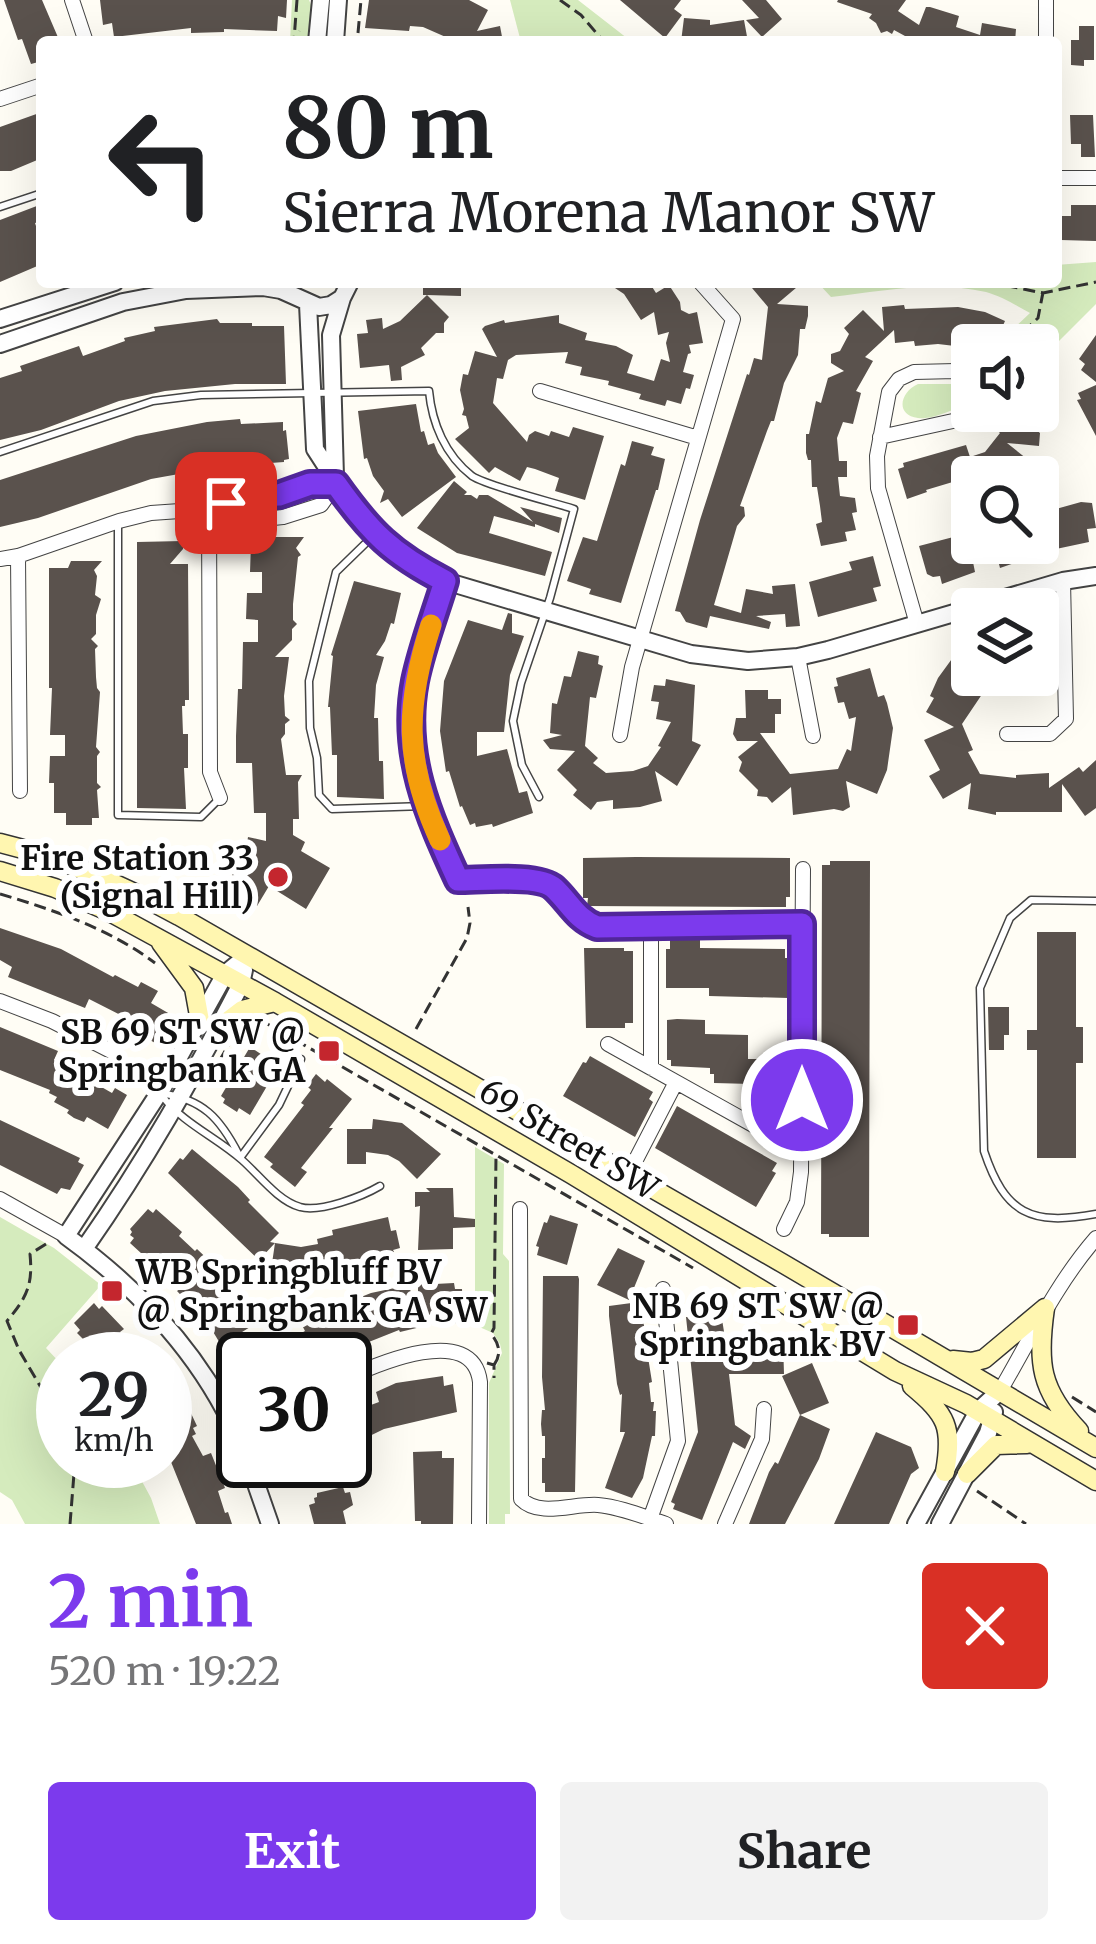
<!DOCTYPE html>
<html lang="en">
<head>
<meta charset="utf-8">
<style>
  :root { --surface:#fff; --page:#f2f2f2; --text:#202124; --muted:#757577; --accent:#7c3aed }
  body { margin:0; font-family:Merriweather,serif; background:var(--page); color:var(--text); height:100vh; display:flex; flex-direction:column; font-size:45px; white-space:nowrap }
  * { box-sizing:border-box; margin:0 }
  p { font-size:39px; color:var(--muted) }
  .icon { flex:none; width:66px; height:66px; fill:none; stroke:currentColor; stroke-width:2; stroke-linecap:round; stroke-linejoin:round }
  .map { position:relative; height:1524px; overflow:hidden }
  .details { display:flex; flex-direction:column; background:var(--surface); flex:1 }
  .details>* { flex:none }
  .banner { position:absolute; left:36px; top:36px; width:1026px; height:252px; border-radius:12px; box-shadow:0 12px 48px #0002; background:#fff; color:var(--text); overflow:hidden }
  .buttons { position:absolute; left:951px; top:324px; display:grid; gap:24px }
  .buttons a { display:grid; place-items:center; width:108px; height:108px; border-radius:12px; background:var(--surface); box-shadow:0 12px 48px #0002; font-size:60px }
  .speed { position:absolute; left:36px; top:1332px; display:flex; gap:24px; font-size:60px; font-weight:700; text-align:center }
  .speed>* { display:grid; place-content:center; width:156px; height:156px; border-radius:50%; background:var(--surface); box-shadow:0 12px 48px #0002; line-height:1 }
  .speed small { font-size:30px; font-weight:400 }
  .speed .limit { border:6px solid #111; border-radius:18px; background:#fff; color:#111 }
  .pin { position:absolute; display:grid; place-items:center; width:102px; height:102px; color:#fff; margin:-51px; border-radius:24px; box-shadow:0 6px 18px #0006 }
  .me { position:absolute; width:132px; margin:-66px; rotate:0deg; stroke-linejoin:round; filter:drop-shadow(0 0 9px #0008) }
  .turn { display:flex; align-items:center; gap:42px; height:252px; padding:0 48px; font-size:54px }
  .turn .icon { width:156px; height:156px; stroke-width:2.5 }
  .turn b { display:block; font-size:84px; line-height:102px }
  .round { display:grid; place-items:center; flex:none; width:126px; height:126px; border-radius:12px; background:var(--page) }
  .summary { display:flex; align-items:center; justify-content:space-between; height:204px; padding:0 48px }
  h1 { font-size:72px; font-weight:700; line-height:90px; color:var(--accent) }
  .primary-button { display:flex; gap:24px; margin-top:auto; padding:24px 48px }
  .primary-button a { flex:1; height:138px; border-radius:12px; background:var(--accent); color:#fff; font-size:48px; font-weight:700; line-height:138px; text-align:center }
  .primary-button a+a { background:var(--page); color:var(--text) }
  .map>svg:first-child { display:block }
  .green { fill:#d5ebbd }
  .building { fill:#5a524d }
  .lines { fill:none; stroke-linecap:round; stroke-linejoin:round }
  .service-casing { stroke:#444; stroke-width:9 }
  .minor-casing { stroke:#444; stroke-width:16 }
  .tertiary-casing { stroke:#444; stroke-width:20 }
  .secondary-casing { stroke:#333; stroke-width:21 }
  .path { stroke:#333; stroke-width:3; stroke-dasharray:12 6; stroke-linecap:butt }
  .service { stroke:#fff; stroke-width:6 }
  .minor { stroke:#fff; stroke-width:14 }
  .tertiary { stroke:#fff; stroke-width:16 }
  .secondary { stroke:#fff6b0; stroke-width:18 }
  .route-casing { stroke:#51269a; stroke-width:30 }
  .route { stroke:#7c3aed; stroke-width:21 }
  .slow { stroke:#f59e0b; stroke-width:21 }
  .poi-dot { fill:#c4262e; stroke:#fff; stroke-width:4.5 }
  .labels { text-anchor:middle; stroke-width:12; stroke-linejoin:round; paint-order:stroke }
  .poi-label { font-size:33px; font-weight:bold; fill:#111; stroke:#fff; text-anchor:end }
  .street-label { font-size:33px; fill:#111; stroke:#fff }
</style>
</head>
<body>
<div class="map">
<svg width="1096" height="1524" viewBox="0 0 1096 1524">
  <rect width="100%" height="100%" fill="#fffdf5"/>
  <!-- green -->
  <path class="green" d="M292,0H309C315,11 315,32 307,42H290Z
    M510,0H578L632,42H521Z
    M1096,262V304L1058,342L1043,326L1022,345H996L1030,313C1017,306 1001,296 986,292C936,280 881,291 831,297L817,282H1056V265Z
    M918,384H957L965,390V403C955,410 931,420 918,418C894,415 901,391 918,384Z
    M475,1147L504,1164L503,1254L509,1261L510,1514H505V1524H489V1383L502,1353L500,1344L493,1333L475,1325Z
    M0,1217L54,1248L101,1285L46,1348L63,1366V1461H131L151,1498L160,1524H25L12,1500L0,1492Z"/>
  <!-- building -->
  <path class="building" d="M4,0H42L60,42H42V61L31,64L22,39L18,40Z
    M100,0H287L286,18L278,16L277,31L224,29V32L191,33V28L114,37L112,23L103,25Z
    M369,0H469L488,10L477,31L500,26L503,42H448V38L423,27L410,26L409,31L365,28Z
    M620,0H681L674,9L682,15L665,38Z
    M742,0H766L782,19L762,37L746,20L759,18Z
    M838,0H906L898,11L919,25L926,7H930L959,16L956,27L980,35L982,23L1016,29L1015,42H916L894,30L892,34L887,31L881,33L876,23L869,18L872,14L837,2Z
    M684,18L710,20V25L744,20L748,42H681Z
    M1079,26H1094V60H1084V66L1071,65V40H1079Z
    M42,112V158L11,171H0V127Z
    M1070,115H1093L1095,157H1081V144H1071Z
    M42,204V221L35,223L42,244V264L0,282V220Z
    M1071,205H1096V241L1061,240V216H1071Z
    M423,282H461V296L427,295L449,317L444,323V333H436L421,348L425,355L401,367L402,380L391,381L389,365L360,368L357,334L368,333L366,320L382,318L383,329L400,321L427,295H423Z
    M606,282H649L656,293L669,285L680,302L681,310L689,314L697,312L703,343L689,345L691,353L688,354L683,372L694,375L690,389L686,388L681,404L667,400L665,406L639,399L641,394L608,385L609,381L580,375L582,367L565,363L568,352L516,355L508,360L503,379L497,378L493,403L527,442L529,435L535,431L549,436L551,431L569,437L573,427L604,436L585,500L555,491L559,478L535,469L527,467L520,481L495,467L489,473L455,439L469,428L466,416L462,415L464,409L460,390L463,374L468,375L475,351L497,357L482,329L485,326L504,320L505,323L559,315V323L587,333L585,340L616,346L633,355L627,373L654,381L661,359L670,362L666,343L669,332L658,335L654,312L641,320L624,294Z
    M747,282H803L777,304L808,306V316L805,329H800L798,355L784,383L774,421H771L767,431L740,506L744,507L745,516L737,526L714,605L741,613L746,589L773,594L772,586L795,584L800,626L786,627L785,614L756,616L771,622L769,629L710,616L707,628L686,622L680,612L675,611L700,520L747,374L749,375L754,358L762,360L768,307Z
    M904,305L905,309L958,307L985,312L1005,321L995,343L986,339L983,345H972V348L938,344L915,346L914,341L895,343L894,330L865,357L873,361L856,391L861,393L853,424L843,422L837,438L839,461H847V477H838L840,496L855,498L857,512L852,513L856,530L845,532L847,541L821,546L816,524L822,522L820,506L817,487H812L811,460H808L806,453V434H809L816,401L821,403L828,378L844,371L831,363V354L840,351L849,334L844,328L863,310L884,331L882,307Z
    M217,319L220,323H252V326H284L286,384H235L165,391L119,401L41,430L0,440V378L22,371L20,366L79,346L83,356L125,341L124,338L155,331L154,327Z
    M1096,335V382L1081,370L1085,364L1079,359Z
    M1096,385V436L1077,400L1081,399L1078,393Z
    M416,404L421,432L424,431L428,445L434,443L438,453L456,477L402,517L388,499L380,503L384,491L373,476L367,458L364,459L358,411Z
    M1013,411L1040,433L1039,446L1007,443L1027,459L1020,466L1021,475L1005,477L996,469L926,490L927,492L907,499L898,469L904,467L903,463L966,445L970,457L985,452L1000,433L997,430Z
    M240,419L241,424L283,422V431L286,430L289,459L284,460V462L218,467L151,479L38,518L0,527V480L136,436L207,422Z
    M632,441L654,447L651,455L665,459L658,490H656L621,603L589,594L591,589L567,581L583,537L597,541L621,464L625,466Z
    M454,481L467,492L464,495H471L477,499L479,495H488L533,522L520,507L562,518L559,533L535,524V527L494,516L489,533L552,552L545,576L457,553L417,528Z
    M1081,502L1092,503L1096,528L1087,529L1089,542L1056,549L1054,539L1038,543V514Z
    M961,535L962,538L972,535V543H1030L1034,556L1000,568L997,556L973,562L975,572L942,584L940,576L933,577L927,574L919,546Z
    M273,537H304L296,548L301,555L298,557L293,604V620L297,624L292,629V640L275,657H289L284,696L285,716L290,720L285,724V734L281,739L286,775H302L298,782L299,819H293V835L305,842L301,851L330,868L306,909L269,886L257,906L235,900V893L229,892L239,841L247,843L248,837L266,841V813H254L252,763H236V736L238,689H242L243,642H258V620L246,619L247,593H262V572H250L251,544H270Z
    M183,541V549L170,564H188L189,700H185V706H182L183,734H188V768H184L186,809L137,808V542Z
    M873,556L881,586L873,588L877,601L818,617L809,582L852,570L849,562Z
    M71,561H102L94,570L97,576L95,595L101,599L96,615V634L91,639L98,646L95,649L96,677L97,688L100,692L96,747L100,752L97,756V783L101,787L97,790L99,818H92V825H66V813H54V783H49L50,756H65V735H50L52,688H49V568H68Z
    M354,581L401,593L394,624L391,623L385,641L376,655L384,657L376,685L374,718H378L379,761H383L384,799L337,797V755H332L330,707H328L333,656L331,655Z
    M508,613L512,614V633L524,636L510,675L504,732H477V756L507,749L519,793L527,791L533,813L493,827L492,824L476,827L475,823L470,825L462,806L460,807L449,771L446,772L440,731L444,681L468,620L502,630Z
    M578,651L599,656L598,664L603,666L596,698L590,697L585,746L598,758L593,763L606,773L633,771L648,766L661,747L658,746L671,722L656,719L659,702L651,701L654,685L665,686L666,679L695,685L692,741L701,745L677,786L655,771L662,801L640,807L613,809V800L597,802L591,810L573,795L577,790L557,770L575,751L550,749L543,740L562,735L550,733L552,703L557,704L564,676L571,677Z
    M954,656L972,669V675H995L962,724L973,750L968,752L980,774L1016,778V775L1049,773V788L1079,767L1083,772L1096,760V808L1085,816L1062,784V812H996V815L968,809L971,783L943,799L929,776L940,770L924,740L954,727L926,712L934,698L930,696L938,678Z
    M870,668L878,697L884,695L887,703L893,728L887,770L877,794L846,781L850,807L843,811L834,809L793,815L791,787L772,803L767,797L757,796L758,790L739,771L742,762L738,757L758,741H737L733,734L736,718H746L745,690H768V699H781V714H775V733H760L790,774L838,769L847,749L851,751L856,717L849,719L844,702L838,703L834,687L838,686L836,678Z
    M1018,675H1040L1036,682L1037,689L1021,692Z
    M636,857L790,858V897H786V907L587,906L588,898H583V858Z
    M830,861H870L869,1237H829V1234H821L822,865H830Z
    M0,928L61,949L113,977L115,975L138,987L141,982L158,991L151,1003L175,1017L159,1045L146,1038L150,1030L89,999L85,1008L8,977L12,967L0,960Z
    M1037,932H1076V1027H1083V1063H1076V1158H1037V1050H1027V1030H1037Z
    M670,939H700V948L785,949V958H789V998L709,996V988H666V949H670Z
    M584,948H624V951H633V1023H625V1028H586Z
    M988,1007H1009V1035H1004V1050H989Z
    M677,1019L705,1020V1034L748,1035V1059H790V1098H786V1107L756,1108V1098H752V1084L714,1083V1074H710V1068L671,1066V1060H667V1020Z
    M0,1027L58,1051L54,1060L112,1093L115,1088L127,1095L108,1129L87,1117L84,1122L74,1118L67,1113L69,1110L54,1102L57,1097L49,1093L50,1090L0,1070Z
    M250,1047L273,1062L271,1065L277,1069L250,1115L239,1108L237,1112L223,1103L225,1099L221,1096Z
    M590,1056L653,1092L649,1099L653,1102L635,1137L563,1096L583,1062L586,1063Z
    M316,1074L325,1082L327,1079L352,1099L329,1128H333L301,1168L307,1172L295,1187L270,1167L273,1164L264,1157L304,1105L301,1103L311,1090L307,1086Z
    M677,1106L777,1163L772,1171L776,1173L756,1207L655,1148Z
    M373,1119L402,1123L441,1154L417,1179L399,1161L388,1155L366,1152V1164H347V1129H372Z
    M0,1120L80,1158L78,1162L84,1165L70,1190L61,1188L57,1194L0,1165Z
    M192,1149L238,1187L250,1200L248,1202L279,1233L270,1242L275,1243L259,1260L168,1173L180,1158L183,1160Z
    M426,1188H453L454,1217L475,1219V1227L453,1228V1249L418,1250L420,1206L415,1207V1192H430Z
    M148,1209L153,1213L156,1209L182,1232L179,1236L195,1251L197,1249L219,1270L240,1296L255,1324L221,1345L209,1325L177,1291L181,1288L156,1263L154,1265L130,1243L134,1238L130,1235L132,1232L130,1229Z
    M550,1215L578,1224L567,1265L537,1255L539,1247L536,1246L544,1222L547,1223Z
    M388,1217L391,1231L396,1230L400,1248L393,1250L394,1252L338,1265L337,1271L308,1277V1280L270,1277L275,1243L301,1247L318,1244L317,1239L333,1235L332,1230Z
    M618,1248L645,1261L629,1300L597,1285Z
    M543,1276H578L579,1279L575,1492H545V1483H542V1458H545V1436H542L541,1424L542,1410H545L542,1377Z
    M434,1282L435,1284L454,1283L455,1289H462L463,1313H457V1323L433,1324L400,1332L399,1330L326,1359H255L305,1331L303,1327L308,1324L305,1320L321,1313L371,1293L409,1285L414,1304L418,1303V1284Z
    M639,1302L646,1335L643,1336L646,1358L648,1357L652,1382L649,1383L651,1402H654L653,1411H656L655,1436H652L643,1478L632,1498L605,1488L625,1432H620L622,1394L620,1395L617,1384L609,1316V1306Z
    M94,1303L99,1309L102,1306L124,1329L120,1332L123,1338L140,1359H90L97,1353L77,1333L80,1330L74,1323Z
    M720,1307L726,1344L783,1341L784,1374H729L735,1425L751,1436L745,1449L733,1442L702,1520L673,1509L675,1504L671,1502L698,1432L686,1317H690L689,1311Z
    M812,1363L829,1403L800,1415L782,1376Z
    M443,1376L444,1386L453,1384L457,1412L384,1429L345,1448V1407L357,1401L360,1409L379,1402L376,1392L396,1383Z
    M165,1387L175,1404L183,1399L189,1409L197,1426L193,1428L196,1434L192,1436L203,1456L211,1453L225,1488L218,1491L225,1513L228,1512L232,1524H196L165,1447Z
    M800,1415L830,1429L819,1459L785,1524H749L769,1472L775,1462L778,1464Z
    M876,1432L911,1447L919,1468L911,1474L889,1524H834Z
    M442,1451V1458H454L453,1524H421V1521H415L413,1452Z
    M283,1461H335L294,1481Z
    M343,1487L345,1493L350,1492L353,1505L343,1511L346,1524H314L309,1505L315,1503L314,1498L317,1497V1493Z"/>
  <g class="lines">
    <defs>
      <path id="service" d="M0,207L42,193
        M0,452L153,401L201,395L429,391C432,423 445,455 472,476C487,486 552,502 574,509L550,598L521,683L513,721L522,765L539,797
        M118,524V815L201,817L220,798
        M372,537L336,572L309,681L310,728L317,758L319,795L332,809L425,806
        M1096,901L1031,900L1010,918L980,988L984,1151C1005,1214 1031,1226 1096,1214
        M160,1093C203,1099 220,1118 239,1155
        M162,1096C184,1124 216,1137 242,1160C259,1175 278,1201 300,1207C320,1213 363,1196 380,1186
        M240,1158L279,1105L301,1059"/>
      <path id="minor" d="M72,0L86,42
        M1046,42V0
        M0,99L42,85
        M1056,178H1096
        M540,391L698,438
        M880,437L962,419L972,410
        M209,509L210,772L220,798
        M209,509L245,521L283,517L321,505L336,484
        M18,556L20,791
        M0,559L18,556L119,521L151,513L209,509L241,497L279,495L310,484H336
        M445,581C424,648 399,713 418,784C427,817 444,849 458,880C480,880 539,874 555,888C570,903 576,919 597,927L802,924
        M917,624L878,488L877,456L889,392L899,379L914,372L956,371L972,382
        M798,657L813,736
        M1007,734H1050L1066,719L1063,581
        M620,735L632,667L733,319L700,282
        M0,1001L52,1021L113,1052
        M608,1044L762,1130L802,1144
        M651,1068V926
        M628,1175L676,1082
        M0,1199L66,1236
        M520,1209L521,1499C540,1518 574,1503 598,1505C621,1507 644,1517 666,1524
        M784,1229L797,1202L801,1172L803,869
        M345,1379C377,1364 473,1322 480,1382L479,1524
        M1000,1391C1031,1338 1056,1284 1096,1238
        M650,1519L678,1441L663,1289
        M725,1524L762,1439L764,1409"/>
      <path id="tertiary" d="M317,42L321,0
        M335,42L338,0
        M308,304L315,449L361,520L398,554L445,581L691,654L748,661L798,657L828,650L1063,581L1096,576
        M0,319L115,282
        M0,344L123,302L186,290L263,287L281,290L319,307L331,305L342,298
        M335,477L331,335L342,298L350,282
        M84,1249C145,1162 193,1077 241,984L244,970
        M243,1449C207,1361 142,1291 66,1236L159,1093L225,974L247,956
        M248,1461L270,1524
        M916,1524L978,1411L1000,1391
        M940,1524L988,1433L994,1412"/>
      <path id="secondary" d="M0,843C63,858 122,885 179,916L782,1263L1096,1448
        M0,871L55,888L110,912L275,1002L571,1174L895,1371L966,1404L1096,1481
        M161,943L194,988L200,1021
        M220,1027L242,1010L275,1002
        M1045,1308C1037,1363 1040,1390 1079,1431
        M953,1360L972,1362L984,1359L1045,1308
        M912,1386C947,1415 953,1427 945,1472
        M967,1474L996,1445L1027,1444"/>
    </defs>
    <!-- service casing -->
    <use href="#service" class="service-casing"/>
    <!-- minor casing -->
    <use href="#minor" class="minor-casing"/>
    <!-- tertiary casing -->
    <use href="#tertiary" class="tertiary-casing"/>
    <!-- secondary casing -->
    <use href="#secondary" class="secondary-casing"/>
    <!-- path -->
    <path class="path" d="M297,0L294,40H299L300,31
      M560,0L581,15L604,42
      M358,33L361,0
      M988,282L1043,293L1096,282
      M1010,345L1038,318L1045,282
      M0,894C54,910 110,929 155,963
      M264,1022L693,1268
      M416,1029L467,938L470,923L468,907
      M125,1060L152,1078
      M210,1077L232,1039
      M46,1244L30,1254C33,1285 27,1297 7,1321L19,1350L63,1425
      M487,1363L494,1365V1378
      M494,1365C502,1354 499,1343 491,1334L494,1328L496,1155
      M1072,1397L1096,1412
      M977,1491L1026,1524
      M70,1524L75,1461"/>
    <!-- service -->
    <use href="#service" class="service"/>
    <!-- minor -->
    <use href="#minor" class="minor"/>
    <!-- tertiary -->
    <use href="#tertiary" class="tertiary"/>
    <!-- secondary -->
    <use href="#secondary" class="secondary"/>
  </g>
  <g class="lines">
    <defs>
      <path id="route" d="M226,503L242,497L279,495L310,484H336C370,532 392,554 445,581C435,614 422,647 415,681C401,754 428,815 458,880C481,880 539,874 554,888C570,903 576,919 597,927L802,924V1100"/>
    </defs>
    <!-- route casing -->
    <use href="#route" class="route-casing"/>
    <!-- route -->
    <use href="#route" class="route"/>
    <!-- slow -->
    <path class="slow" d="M431,625C405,706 404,762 440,840"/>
  </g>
  <!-- markers -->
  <g class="poi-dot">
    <circle cx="278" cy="877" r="12"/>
    <rect x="317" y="1039" width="24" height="24" rx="6"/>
    <rect x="100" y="1279" width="24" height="24" rx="6"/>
    <rect x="896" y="1313" width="24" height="24" rx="6"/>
  </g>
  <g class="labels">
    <!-- poi labels -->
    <g class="poi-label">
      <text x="254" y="870">Fire Station 33<tspan x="254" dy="38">(Signal Hill)</tspan></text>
      <text x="305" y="1044">SB 69 ST SW @<tspan x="305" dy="38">Springbank GA</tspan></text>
      <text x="136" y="1284" text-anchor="start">WB Springbluff BV<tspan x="136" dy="38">@ Springbank GA SW</tspan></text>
      <text x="884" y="1318">NB 69 ST SW @<tspan x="884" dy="38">Springbank BV</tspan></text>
    </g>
    <!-- street labels -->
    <g class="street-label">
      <text transform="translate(569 1139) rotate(31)" y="12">69 Street SW</text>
    </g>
  </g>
</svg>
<div class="buttons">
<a><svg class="icon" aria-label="sound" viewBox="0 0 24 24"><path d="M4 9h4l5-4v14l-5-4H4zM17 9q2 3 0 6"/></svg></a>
<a><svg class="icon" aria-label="search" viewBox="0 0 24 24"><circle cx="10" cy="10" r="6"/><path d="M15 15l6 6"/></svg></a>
<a><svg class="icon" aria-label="layers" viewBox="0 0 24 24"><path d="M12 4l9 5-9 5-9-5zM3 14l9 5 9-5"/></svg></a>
</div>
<div class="speed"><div>29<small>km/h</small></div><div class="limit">30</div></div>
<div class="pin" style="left:226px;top:503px;background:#d93025"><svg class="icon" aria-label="arrive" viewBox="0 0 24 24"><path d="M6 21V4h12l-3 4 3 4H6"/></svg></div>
<svg class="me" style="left:802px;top:1100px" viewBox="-20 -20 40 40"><circle r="17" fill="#7c3aed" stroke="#fff" stroke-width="3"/><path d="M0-11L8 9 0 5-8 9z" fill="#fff"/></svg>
<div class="banner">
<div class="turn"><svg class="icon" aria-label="left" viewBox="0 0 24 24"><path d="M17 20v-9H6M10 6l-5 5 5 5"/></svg><div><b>80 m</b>Sierra Morena Manor SW</div></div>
</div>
</div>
<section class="details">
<div class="summary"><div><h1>2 min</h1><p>520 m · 19:22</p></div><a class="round" style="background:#d93025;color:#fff"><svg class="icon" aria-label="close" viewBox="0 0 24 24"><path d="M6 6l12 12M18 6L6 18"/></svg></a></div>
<div class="primary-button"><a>Exit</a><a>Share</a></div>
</section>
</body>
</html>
